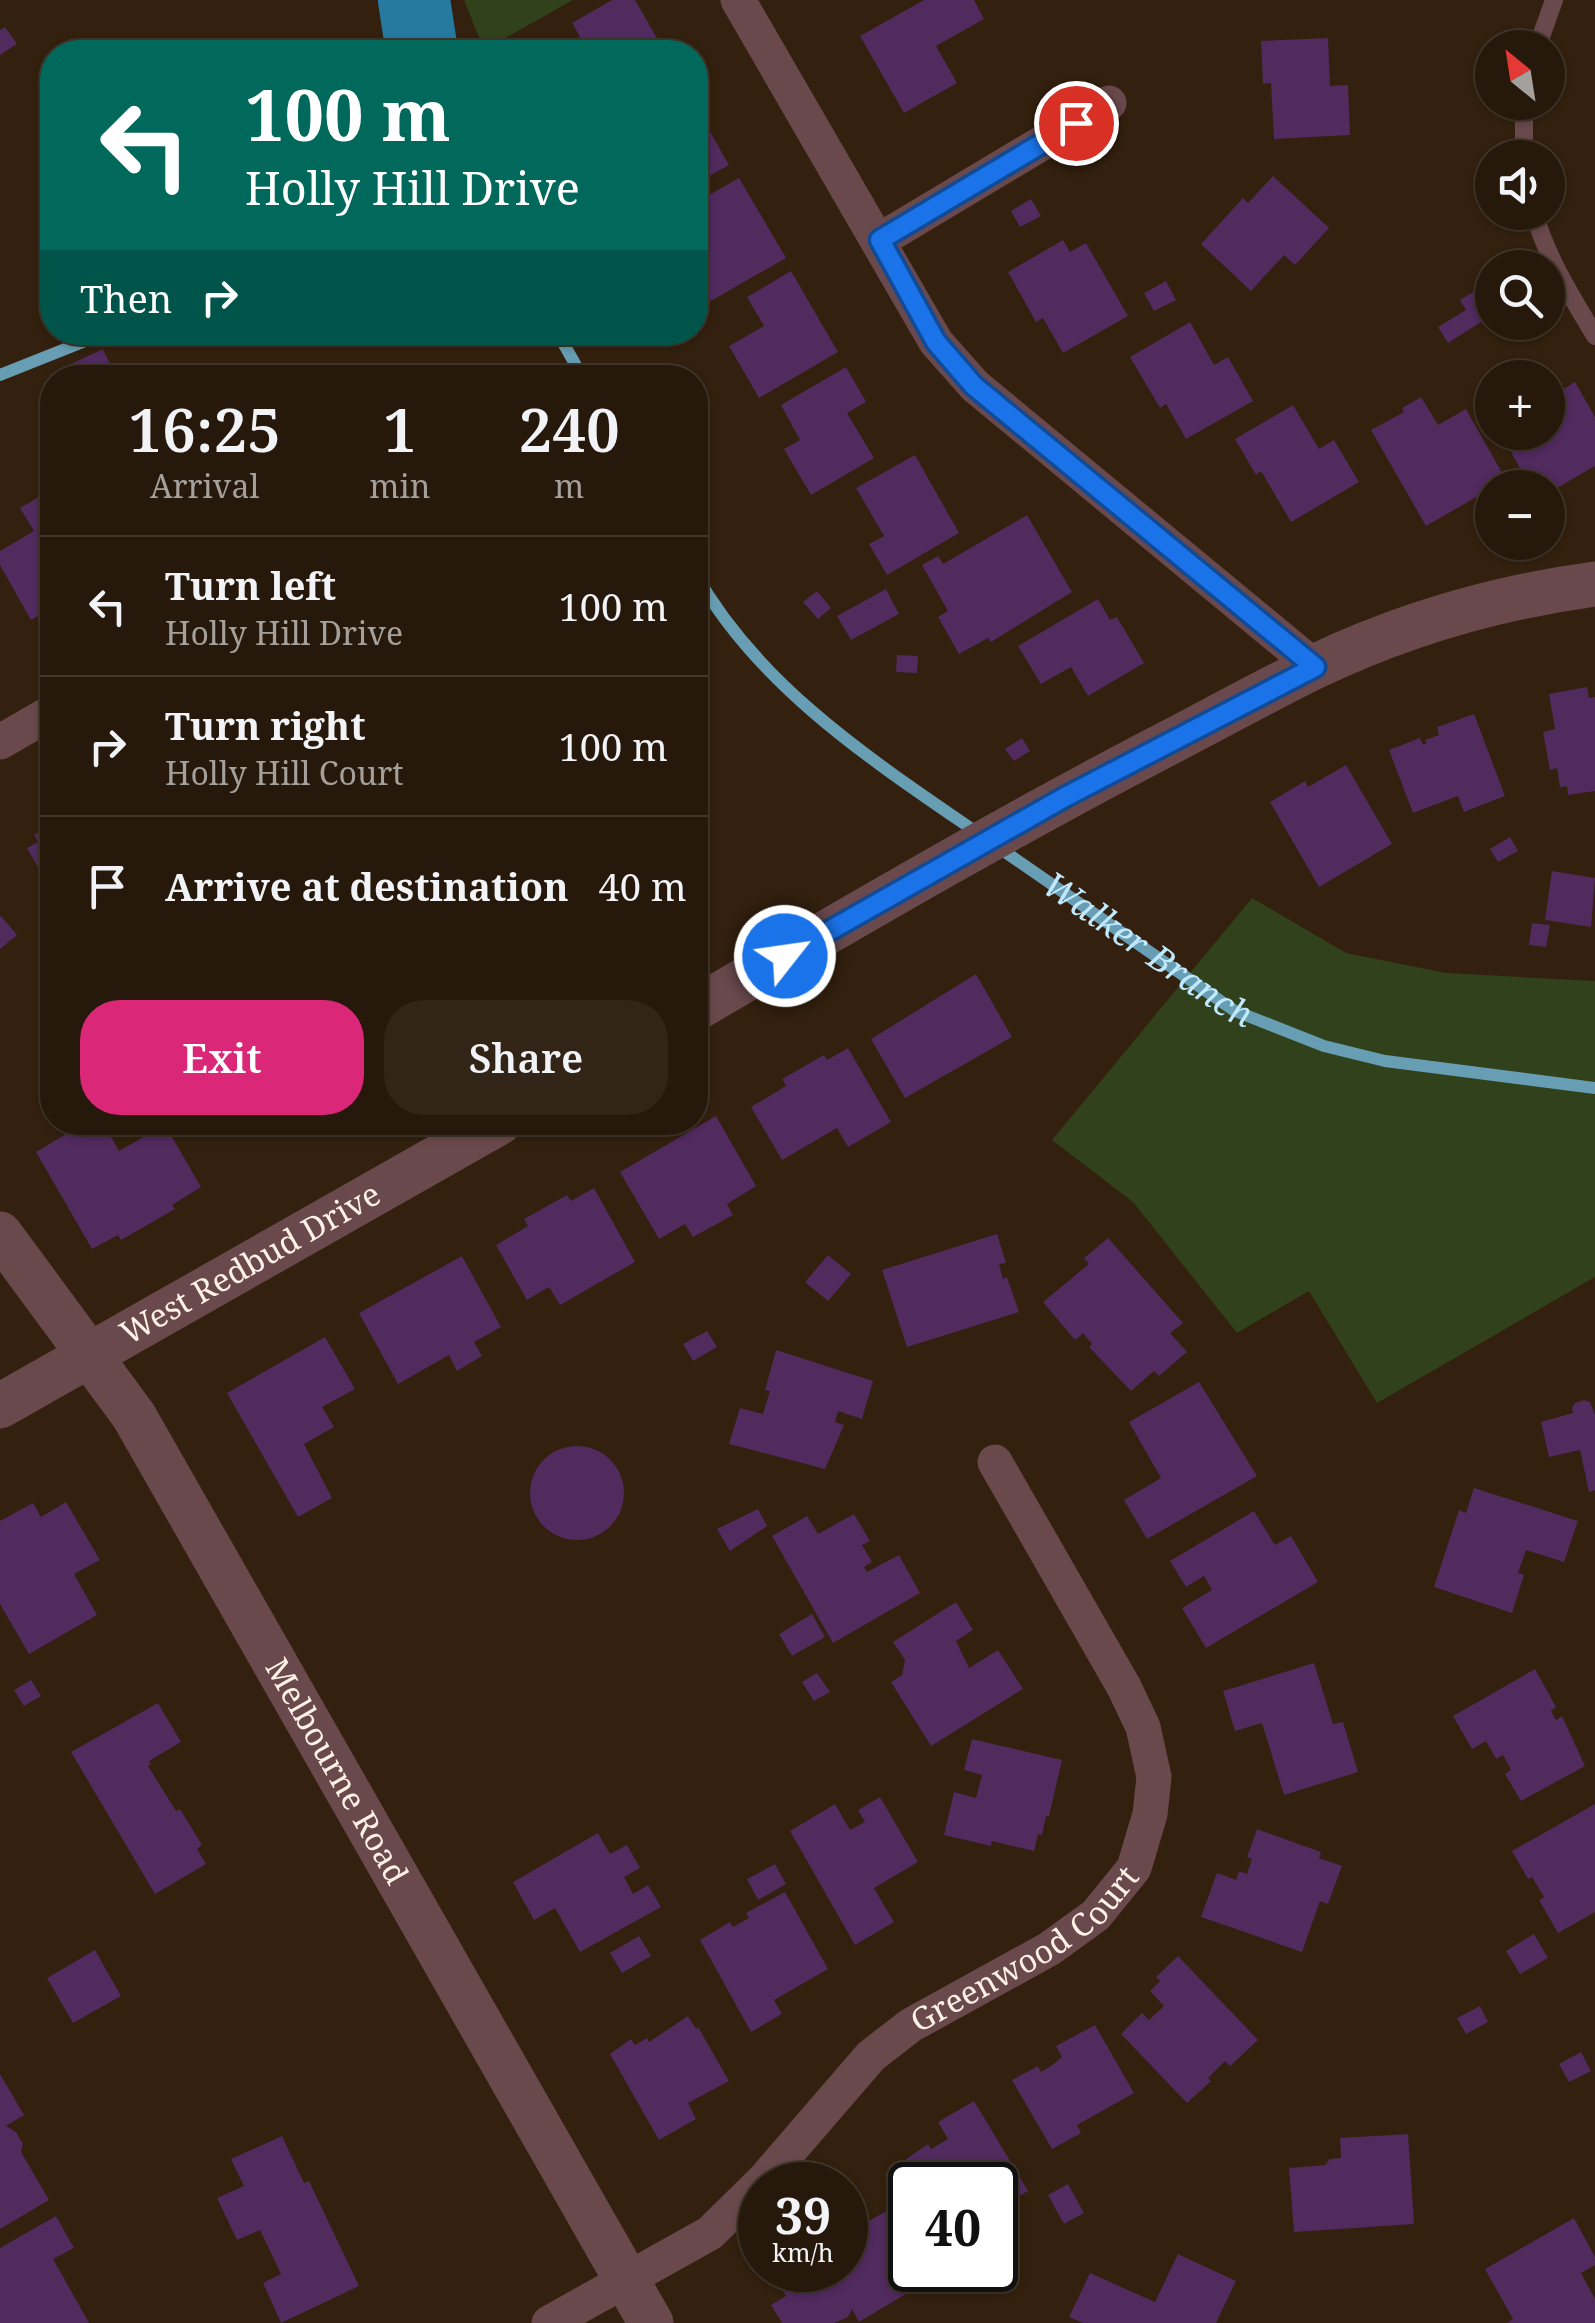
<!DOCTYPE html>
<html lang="en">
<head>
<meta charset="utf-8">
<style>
  :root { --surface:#26180a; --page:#322518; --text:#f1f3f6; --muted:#a4a09c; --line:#42372b; --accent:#db2777 }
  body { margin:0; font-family:"Noto Serif",serif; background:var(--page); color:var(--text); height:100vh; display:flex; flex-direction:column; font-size:38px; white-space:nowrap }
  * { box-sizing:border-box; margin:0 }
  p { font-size:32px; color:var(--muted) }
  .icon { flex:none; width:55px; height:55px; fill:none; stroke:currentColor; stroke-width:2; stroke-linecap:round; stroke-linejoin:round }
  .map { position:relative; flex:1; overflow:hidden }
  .drawer { position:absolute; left:40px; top:365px; width:668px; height:770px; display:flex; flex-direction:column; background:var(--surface); border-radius:40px; box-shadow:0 2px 8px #0004,0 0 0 2px var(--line) }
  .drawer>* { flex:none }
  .guide { position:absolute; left:40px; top:40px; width:668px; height:305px; border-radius:40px; box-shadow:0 2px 8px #0004,0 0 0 2px var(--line); background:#00695c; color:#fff; overflow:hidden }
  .needle { width:65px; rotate:330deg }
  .buttons { position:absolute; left:1475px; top:30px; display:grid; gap:20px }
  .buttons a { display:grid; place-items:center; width:90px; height:90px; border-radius:50%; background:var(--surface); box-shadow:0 2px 8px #0004,0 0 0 2px var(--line); font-size:50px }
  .speed { position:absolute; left:738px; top:2162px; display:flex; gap:20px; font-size:50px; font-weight:700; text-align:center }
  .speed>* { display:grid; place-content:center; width:130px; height:130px; border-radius:50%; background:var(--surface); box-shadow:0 2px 8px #0004,0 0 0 2px var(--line); line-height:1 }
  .speed small { font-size:25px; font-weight:400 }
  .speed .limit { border:5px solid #111; border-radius:15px; background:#fff; color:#111 }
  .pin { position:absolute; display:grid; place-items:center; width:85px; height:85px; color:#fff; margin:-42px; border:5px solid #fff; border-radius:50%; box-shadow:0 2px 10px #0007 }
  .me { position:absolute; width:110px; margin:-55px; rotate:60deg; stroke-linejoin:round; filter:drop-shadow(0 0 8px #0008) }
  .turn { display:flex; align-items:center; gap:35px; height:210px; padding:0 40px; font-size:45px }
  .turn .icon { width:130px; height:130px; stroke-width:2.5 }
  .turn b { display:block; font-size:70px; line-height:85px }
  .then { display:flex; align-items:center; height:95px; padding:0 40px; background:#0003; gap:20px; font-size:38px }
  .eta { display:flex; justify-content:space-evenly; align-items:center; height:170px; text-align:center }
  .eta b { font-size:60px; font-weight:600; line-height:70px }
  .action { display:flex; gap:20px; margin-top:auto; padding:20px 40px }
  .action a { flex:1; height:115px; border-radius:40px; background:var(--accent); color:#fff; font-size:40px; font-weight:600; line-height:115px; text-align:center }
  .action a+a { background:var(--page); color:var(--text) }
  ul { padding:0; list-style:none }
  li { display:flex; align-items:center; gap:30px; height:140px; padding:0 40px; border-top:2px solid var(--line) }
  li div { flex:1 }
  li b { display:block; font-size:38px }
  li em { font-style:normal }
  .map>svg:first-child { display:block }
  .green { fill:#30411b }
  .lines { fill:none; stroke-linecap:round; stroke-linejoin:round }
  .stream { stroke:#689eb4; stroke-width:12 }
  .river { stroke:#277a9f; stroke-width:72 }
  .building { fill:#512a5e }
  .service { stroke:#69494c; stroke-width:18 }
  .minor { stroke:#69494c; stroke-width:35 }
  .tertiary { stroke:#69494c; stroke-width:45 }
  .route-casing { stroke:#114b97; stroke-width:25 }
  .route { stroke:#1a73e8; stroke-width:18 }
  .labels { text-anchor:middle; stroke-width:9; stroke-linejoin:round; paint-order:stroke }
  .street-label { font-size:32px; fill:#fef1e6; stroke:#291605 }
  .water-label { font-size:35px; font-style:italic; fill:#c1e9fe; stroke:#291605 }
</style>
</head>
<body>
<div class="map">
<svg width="1595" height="2323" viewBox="0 0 1595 2323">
  <rect width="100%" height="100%" fill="#33200e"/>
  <!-- green -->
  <path class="green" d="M464,0H573L484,50Z
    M1252,898L1346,953L1446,973L1595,981V1277L1377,1403L1309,1291L1237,1333L1133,1202L1052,1140Z"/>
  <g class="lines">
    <!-- stream -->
    <g class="stream">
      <path d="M557,332L583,378"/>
      <path d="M0,375L108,332"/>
      <path d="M695,573C759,688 876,763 982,836"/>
      <path id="s1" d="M998,847L1235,1011L1324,1046L1385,1061L1595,1088"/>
    </g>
    <!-- river -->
    <path class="river" d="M414,0L422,52"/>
  </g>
  <!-- building -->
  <path class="building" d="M612,0H635L665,52H553L580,37L572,23Z
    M924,0H974L984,19L936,46L957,83L904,113L860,36Z
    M5,27L17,44L0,55V30Z
    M1328,38L1330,86L1348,85L1350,135L1274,139L1271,83L1263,84L1261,41Z
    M695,105L729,165L695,184Z
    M1273,176L1329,228L1295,265L1284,255L1251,291L1201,244L1243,198L1248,203Z
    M739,178L786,258L711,301L695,272L705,264L696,248L699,246L695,239V203Z
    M1031,199L1041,216L1020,227L1011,211Z
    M1063,240L1070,252L1086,243L1128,316L1063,353L1043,318L1036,322L1008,272Z
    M791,271L838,352L759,398L729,346L764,326L747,297Z
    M1166,281L1176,300L1154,311L1144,293Z
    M1491,281L1492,315L1448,343L1438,327L1466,310L1460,300Z
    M1190,322L1214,365L1228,357L1253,401L1186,439L1166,404L1160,408L1130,357Z
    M103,349L114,373L104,378H77L71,364Z
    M846,367L866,402L847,413L874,458L811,495L784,449L800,440L781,405Z
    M1575,382L1595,417V466L1548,493V488H1531L1505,441L1521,432H1548V417L1554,414L1548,398Z
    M1421,397L1438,425L1466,409L1506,480L1426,526L1371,430L1404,412L1402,408Z
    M1293,405L1319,449L1334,440L1359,482L1291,522L1261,471L1256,475L1235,439Z
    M915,455L959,533L887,575L869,544L884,536L856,488Z
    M52,489V608L31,620L0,565V551L34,531L20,508Z
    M1027,515L1072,592L991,642L988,638L959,654L938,617L948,611L922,565L938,556L943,564Z
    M886,589L899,614L851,640L837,616Z
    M817,591L831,608L818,619L803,602Z
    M1098,599L1110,620L1117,617L1144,663L1088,696L1071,667L1041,684L1018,646Z
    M897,655L918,656L917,673L896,672Z
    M1587,687L1589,698L1595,697V791L1568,795L1567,786L1560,787L1557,768L1550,770L1543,732L1555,729L1549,694Z
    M1474,714L1505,796L1464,812L1458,796L1413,813L1389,750L1420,738L1423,745L1427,743L1425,740L1439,735L1437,727Z
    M1022,738L1030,751L1014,761L1005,749Z
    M1346,765L1392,844L1319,887L1270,802L1305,781L1308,787Z
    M46,828L52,835V892L27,848L38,842L34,835Z
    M1510,837L1518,851L1498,862L1490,849Z
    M1552,871L1595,878L1591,927L1545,920Z
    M0,915L17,935L0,949Z
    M1532,923L1550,925L1546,947L1529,945Z
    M976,974L1012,1037L905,1098L871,1039Z
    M848,1048L891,1122L848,1147L837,1128L782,1160L751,1107L786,1086L782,1079L824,1055L827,1060Z
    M716,1116L756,1186L727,1204L733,1215L693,1237L685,1224L659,1239L620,1172Z
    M86,1122H103L119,1151L165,1125L201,1187L172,1205L175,1209L121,1240L118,1235L92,1249L36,1152Z
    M594,1188L635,1262L560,1305L549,1287L527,1300L496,1245L528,1226L524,1219L567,1195L571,1201Z
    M997,1234L1006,1263L999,1264L1003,1279L1007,1277L1019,1312L907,1347L882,1270Z
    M1108,1238L1183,1323L1170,1333L1187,1352L1159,1376L1154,1371L1131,1391L1089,1347L1092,1344L1083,1333L1075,1340L1043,1302L1089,1264L1084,1258Z
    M828,1255L851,1274L828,1301L805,1282Z
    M462,1256L501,1327L474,1342L482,1356L457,1371L449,1355L398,1384L359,1313Z
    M707,1331L717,1347L693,1361L683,1344Z
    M325,1337L355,1389L322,1407L334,1427L304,1444L332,1498L298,1517L227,1393Z
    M776,1350L873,1381L862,1419L838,1411L835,1422L844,1425L825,1469L729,1444L740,1408L763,1414L770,1391L765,1390Z
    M1199,1382L1257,1476L1147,1539L1124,1500L1161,1478L1129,1422Z
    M1584,1400L1590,1402L1595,1415V1490L1589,1492L1580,1450L1549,1457L1541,1422L1573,1413L1572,1408L1575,1403Z
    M530 1493a47 47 0 1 1 94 0a47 47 0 1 1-94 0Z
    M1474,1488L1578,1521L1564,1562L1526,1550L1518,1573L1524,1575L1512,1613L1434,1587L1459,1510L1466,1513Z
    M66,1502L100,1560L74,1574L97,1615L29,1654L0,1604V1521L33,1503L41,1517Z
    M758,1509L767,1526L730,1551L717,1529Z
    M1254,1511L1275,1545L1291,1536L1318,1582L1206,1648L1182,1608L1212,1590L1204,1576L1186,1587L1170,1561Z
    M854,1514L870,1541L862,1545L872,1562L864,1567L867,1572L899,1555L920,1593L833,1643L772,1536L807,1516L818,1534Z
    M956,1602L973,1630L956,1641L969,1668L998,1650L1023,1689L931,1746L891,1682L902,1675L905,1660L893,1642Z
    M812,1614L825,1637L792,1656L779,1634Z
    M1314,1663L1333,1724L1343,1722L1358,1772L1284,1795L1262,1723L1235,1731L1223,1691Z
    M1535,1669L1556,1707L1551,1711L1556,1720L1562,1716L1585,1766L1521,1801L1505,1774L1511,1770L1503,1755L1496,1759L1486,1741L1472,1749L1453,1716Z
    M817,1673L830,1692L814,1701L802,1682Z
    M31,1680L41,1696L24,1706L14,1690Z
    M158,1703L181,1742L149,1761L151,1764L148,1766L176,1811L180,1809L202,1845L197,1849L206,1864L155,1894L71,1752Z
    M972,1739L1062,1760L1049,1816H1046L1042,1835L1038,1834L1034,1851L992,1841L991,1846L944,1835L954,1792L976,1798L982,1775L964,1770Z
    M880,1797L918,1862L874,1888L894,1922L855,1945L790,1831L835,1804L850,1830L865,1822L858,1810Z
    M1595,1804V1912L1558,1933L1539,1900L1544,1897L1532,1877L1528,1879L1512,1851Z
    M1257,1829L1321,1852L1319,1858L1342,1866L1328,1904L1320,1901L1302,1952L1201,1917L1217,1873L1236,1880L1239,1871L1247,1874L1252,1859L1247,1857Z
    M598,1833L610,1854L627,1845L640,1868L624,1877L633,1894L648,1885L661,1907L580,1952L555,1908L534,1920L513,1882Z
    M775,1864L786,1884L758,1900L747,1879Z
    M785,1892L828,1969L774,2000L782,2014L751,2032L700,1940L730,1922L733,1927L749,1918L746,1913Z
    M1534,1934L1548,1958L1520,1974L1506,1951Z
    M639,1936L651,1956L622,1973L610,1953Z
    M95,1950L121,1996L73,2023L47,1978Z
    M1178,1956L1258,2040L1230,2066L1225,2061L1208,2078L1211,2081L1187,2103L1121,2034L1142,2013L1149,2020L1164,2006L1150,1991L1160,1981L1156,1977Z
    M1480,2006L1488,2022L1466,2034L1457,2018Z
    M688,2016L696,2029L698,2027L729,2081L688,2103L696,2119L659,2140L610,2054L631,2039L635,2045L647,2038L649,2042Z
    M1095,2025L1134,2093L1077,2125L1081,2133L1052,2149L1012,2080L1038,2066L1041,2072L1051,2066L1062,2057L1056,2046Z
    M1581,2052L1591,2071L1569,2082L1559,2064Z
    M0,2074L24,2115L6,2126L16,2132L23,2144L21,2152L49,2200L0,2229Z
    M974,2101L1028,2191L1019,2196V2203L995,2217V2185H910V2216L885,2174L928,2144L931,2149L948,2139L938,2122Z
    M1408,2134L1414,2224L1294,2232L1289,2168L1325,2165L1330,2159L1341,2158L1340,2138Z
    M282,2136L304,2183L309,2181L359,2286L281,2323L263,2283L281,2274L260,2230L237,2240L217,2198L244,2186L231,2159Z
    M1068,2184L1084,2213L1064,2224L1048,2195Z
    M885,2212L910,2255V2270H919L926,2282L859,2322L852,2309L848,2317L834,2323H782L771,2305L786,2296L780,2286L807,2270H845V2248L853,2243L847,2233Z
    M56,2216L74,2248L53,2259L89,2323H0V2248Z
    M1574,2218L1595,2257V2265L1581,2273L1595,2299V2323H1507L1513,2319L1485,2269Z
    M1178,2254L1236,2281L1216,2323H1083L1069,2317L1090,2273L1155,2302Z"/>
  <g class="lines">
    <!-- service -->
    <path class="service" d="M1537,48L1554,0
      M1524,158V102
      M1534,212C1546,257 1572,297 1595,336"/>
    <!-- minor -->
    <g class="minor">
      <path d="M738,0L936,342L975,386L1315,667"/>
      <path d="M880,240L1109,103"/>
      <path d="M0,742L52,712"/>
      <path id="s2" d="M549,2323L710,2233L764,2180L871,2056L911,2025L1049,1949L1096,1915L1134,1868L1150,1814L1154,1777L1143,1727L1124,1687L995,1462"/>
    </g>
    <!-- tertiary -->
    <g class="tertiary">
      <path d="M695,1009C846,921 996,833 1151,752C1205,724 1258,695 1312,668C1401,625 1498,597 1595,584"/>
      <path id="s3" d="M0,1234L134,1416L651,2323"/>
      <path id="s4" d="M0,1406L500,1122"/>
    </g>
  </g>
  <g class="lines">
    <defs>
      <path id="route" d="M785,956L1065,797L1315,667L974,386L936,342L880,240L1076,123"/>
    </defs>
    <!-- route casing -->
    <use href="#route" class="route-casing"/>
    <!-- route -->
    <use href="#route" class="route"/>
  </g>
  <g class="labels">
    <!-- street labels -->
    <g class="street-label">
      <text dy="11" stroke="none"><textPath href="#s4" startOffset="288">West Redbud Drive</textPath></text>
      <text dy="11" stroke="none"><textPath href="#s3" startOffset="635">Melbourne Road</textPath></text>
      <text dy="11" stroke="none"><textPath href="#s2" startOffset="612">Greenwood Court</textPath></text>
    </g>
    <!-- water labels -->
    <g class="water-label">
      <text dy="12" stroke="none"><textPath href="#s1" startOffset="182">Walker Branch</textPath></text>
    </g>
  </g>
</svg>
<div class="buttons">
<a><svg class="needle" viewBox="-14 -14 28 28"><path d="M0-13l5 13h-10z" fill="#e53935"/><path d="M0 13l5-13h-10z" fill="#a4a09c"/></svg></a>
<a><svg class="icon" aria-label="sound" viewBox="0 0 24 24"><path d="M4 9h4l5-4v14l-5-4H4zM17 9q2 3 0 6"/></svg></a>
<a><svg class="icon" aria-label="search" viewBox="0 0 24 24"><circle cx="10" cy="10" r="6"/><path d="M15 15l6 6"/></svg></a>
<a>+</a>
<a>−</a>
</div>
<div class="speed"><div>39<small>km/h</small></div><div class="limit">40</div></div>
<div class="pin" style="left:1076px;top:123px;background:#d93025"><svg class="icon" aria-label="arrive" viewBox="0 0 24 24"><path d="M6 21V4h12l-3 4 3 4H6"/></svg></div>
<svg class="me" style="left:785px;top:956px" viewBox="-20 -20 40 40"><circle r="17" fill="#1a73e8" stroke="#fff" stroke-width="3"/><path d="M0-11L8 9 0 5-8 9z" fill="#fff"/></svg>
<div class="guide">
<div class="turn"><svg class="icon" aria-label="left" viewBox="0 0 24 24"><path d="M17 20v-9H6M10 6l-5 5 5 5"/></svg><div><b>100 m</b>Holly Hill Drive</div></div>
<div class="then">Then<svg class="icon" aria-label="right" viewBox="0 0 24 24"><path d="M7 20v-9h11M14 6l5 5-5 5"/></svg></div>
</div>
<section class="drawer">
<div class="eta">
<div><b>16:25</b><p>Arrival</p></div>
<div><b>1</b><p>min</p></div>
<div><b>240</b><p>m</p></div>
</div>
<ul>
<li><svg class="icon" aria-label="left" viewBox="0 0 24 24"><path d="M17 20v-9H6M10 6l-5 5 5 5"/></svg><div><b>Turn left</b><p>Holly Hill Drive</p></div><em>100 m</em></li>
<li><svg class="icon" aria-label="right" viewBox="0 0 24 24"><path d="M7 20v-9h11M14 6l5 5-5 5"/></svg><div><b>Turn right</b><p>Holly Hill Court</p></div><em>100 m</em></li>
<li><svg class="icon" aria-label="arrive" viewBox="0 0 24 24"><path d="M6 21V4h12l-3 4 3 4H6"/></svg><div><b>Arrive at destination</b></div><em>40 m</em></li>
</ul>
<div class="action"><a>Exit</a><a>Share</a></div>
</section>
</div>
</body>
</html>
